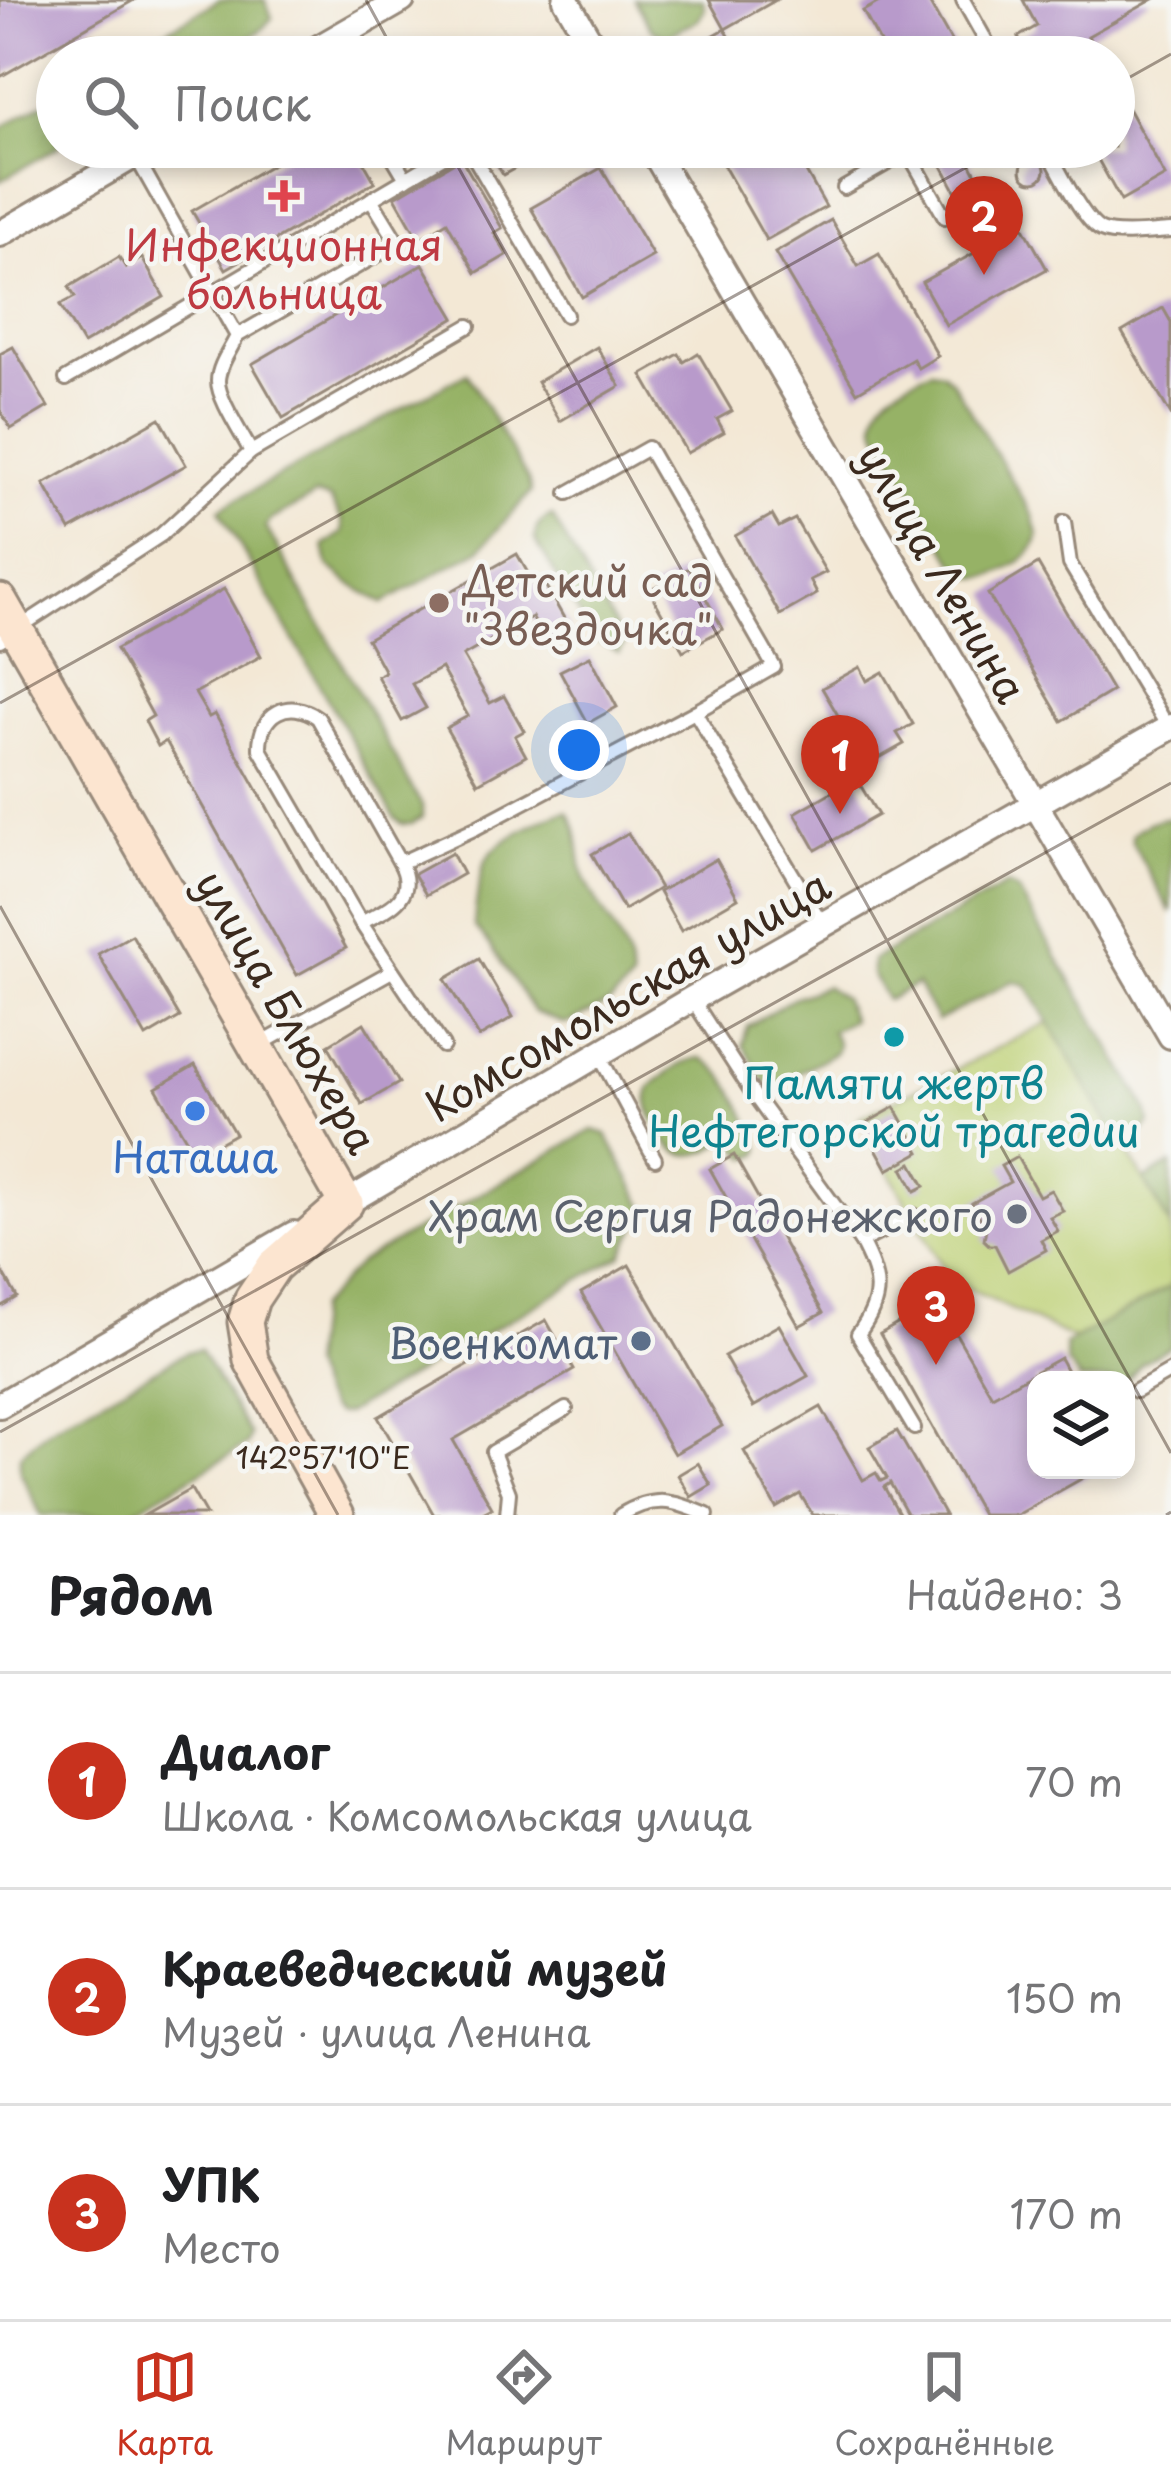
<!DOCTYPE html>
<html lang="ru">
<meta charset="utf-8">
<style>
body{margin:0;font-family:"Playpen Sans",sans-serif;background:#f2f2f2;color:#202124}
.controls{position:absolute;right:36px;bottom:36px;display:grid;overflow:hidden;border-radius:24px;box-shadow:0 6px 18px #0003}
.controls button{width:108px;height:108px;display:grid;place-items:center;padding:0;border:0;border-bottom:3px solid #e0e0e0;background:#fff;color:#202124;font:60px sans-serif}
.you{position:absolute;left:579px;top:750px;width:42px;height:42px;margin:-30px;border:9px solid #fff;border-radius:50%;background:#1a73e8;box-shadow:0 0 0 18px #1a73e833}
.badge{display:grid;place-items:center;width:78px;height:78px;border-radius:50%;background:#c8321e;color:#fff;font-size:39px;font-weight:700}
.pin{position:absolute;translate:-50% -99px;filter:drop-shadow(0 3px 6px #0008)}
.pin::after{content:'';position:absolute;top:63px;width:42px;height:36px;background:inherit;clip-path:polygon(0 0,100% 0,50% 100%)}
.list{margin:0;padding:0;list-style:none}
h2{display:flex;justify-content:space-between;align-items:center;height:156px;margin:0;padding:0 48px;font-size:51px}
h2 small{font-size:39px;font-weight:400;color:#757577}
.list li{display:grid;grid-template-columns:78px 1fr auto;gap:36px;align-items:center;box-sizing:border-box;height:216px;padding:0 48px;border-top:3px solid #e0e0e0}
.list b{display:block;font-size:45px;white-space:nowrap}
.list p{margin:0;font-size:39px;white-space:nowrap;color:#757577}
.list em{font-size:39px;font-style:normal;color:#757577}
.icon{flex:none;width:66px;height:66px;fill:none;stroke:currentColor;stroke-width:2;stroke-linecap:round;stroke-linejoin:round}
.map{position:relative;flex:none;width:1171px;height:1515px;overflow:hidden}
.search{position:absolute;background:#fff;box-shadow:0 6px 18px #0003;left:36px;right:36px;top:36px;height:132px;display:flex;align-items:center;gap:30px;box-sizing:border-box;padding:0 42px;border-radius:66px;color:#757577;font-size:45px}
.sheet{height:804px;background:#fff}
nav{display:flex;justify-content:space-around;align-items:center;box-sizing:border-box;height:168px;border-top:3px solid #e0e0e0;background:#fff;font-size:33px;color:#757577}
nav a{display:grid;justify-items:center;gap:6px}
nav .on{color:#c8321e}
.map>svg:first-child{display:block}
.green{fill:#bdd074;stroke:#7c7d49;stroke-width:3}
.forest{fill:#96b266;stroke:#686e42;stroke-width:3}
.building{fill:#b89acb}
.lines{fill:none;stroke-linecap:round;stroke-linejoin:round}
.lane-casing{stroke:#97897a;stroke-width:18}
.street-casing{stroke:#97897a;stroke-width:30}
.secondary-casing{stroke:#97897a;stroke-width:39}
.lane{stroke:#fff;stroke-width:12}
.street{stroke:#fff;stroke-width:24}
.secondary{stroke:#fce5d0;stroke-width:33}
.ticks{fill:none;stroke:#3b2a1e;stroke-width:3;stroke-opacity:0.45}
.health-dot{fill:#e0444e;stroke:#f6f6f2;stroke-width:4.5}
.education-dot{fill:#8d6e63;stroke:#f6f6f2;stroke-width:4.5}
.culture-dot{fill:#0f9aa8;stroke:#f6f6f2;stroke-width:4.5}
.shop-dot{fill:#3f7fe0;stroke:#f6f6f2;stroke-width:4.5}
.worship-dot{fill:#6b7280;stroke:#f6f6f2;stroke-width:4.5}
.service-dot{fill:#5c6f8a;stroke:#f6f6f2;stroke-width:4.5}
.labels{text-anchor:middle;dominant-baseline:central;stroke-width:9;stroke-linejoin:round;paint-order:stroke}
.health-label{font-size:42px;fill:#be3a42;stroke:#f6f6f2}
.street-label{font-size:42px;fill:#3b2a1e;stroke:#f6f6f2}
.education-label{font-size:42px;fill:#785e54;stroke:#f6f6f2;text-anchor:start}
.culture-label{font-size:42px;fill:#0d838f;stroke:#f6f6f2}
.shop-label{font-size:42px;fill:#366cbe;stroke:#f6f6f2}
.worship-label{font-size:42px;fill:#5b616d;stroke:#f6f6f2;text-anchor:end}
.service-label{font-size:42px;fill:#4e5e75;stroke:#f6f6f2;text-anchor:end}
.ticks-label{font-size:30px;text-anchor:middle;fill:#3b2a1e;stroke:#f6f6f2;stroke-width:9;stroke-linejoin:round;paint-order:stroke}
</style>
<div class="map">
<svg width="1171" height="1515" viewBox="0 0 1171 1515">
<rect width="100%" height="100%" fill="#f6f6f2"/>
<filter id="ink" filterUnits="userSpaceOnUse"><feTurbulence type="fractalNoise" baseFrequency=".00833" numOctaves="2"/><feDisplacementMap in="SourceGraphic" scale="24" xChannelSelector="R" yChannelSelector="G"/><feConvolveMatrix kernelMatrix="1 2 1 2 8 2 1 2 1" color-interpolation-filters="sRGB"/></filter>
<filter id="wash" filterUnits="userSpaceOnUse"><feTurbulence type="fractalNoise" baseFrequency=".004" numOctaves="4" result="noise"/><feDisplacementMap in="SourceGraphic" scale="48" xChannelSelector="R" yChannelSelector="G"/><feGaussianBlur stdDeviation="2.7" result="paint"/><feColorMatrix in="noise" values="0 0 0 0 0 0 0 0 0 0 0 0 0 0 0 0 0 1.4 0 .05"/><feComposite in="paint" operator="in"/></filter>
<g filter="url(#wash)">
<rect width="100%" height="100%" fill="#f3e8d5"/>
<!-- green -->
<polygon class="green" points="1053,1020 1171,1227 1171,1308 1096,1350 950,1280 859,1118"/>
<!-- forest -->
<g class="forest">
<polygon points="219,0 265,0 272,18 261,30 214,57 121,57"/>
<polygon points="634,0 703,0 705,9 698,20 666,36 652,30"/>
<polygon points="57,95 58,147 0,181 0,128"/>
<path d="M931,370L942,372L953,382L1033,516C1034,521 1038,532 1038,536C1036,558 994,581 975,577C964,575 959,567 952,558L877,430C869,395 905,382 931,370Z"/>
<polygon points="467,373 528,480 531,492 479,550 383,603 349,583 328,566 324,546 343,532 342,520 330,499 316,495 271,520 266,527 422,806 422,817 412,824 402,824 395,818 219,509"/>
<path d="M552,516L619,633L624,645L619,652L594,639L535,540C535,526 540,522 552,516Z"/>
<path d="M567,811C582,829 576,855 584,876C599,914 629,939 632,981L611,1002L566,1024L534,1012L488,942L474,926C475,910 479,874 486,860C496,841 546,816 567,811Z"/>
<path d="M1171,818V913L1132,842V834C1143,825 1157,818 1171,818Z"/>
<path d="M1007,885L1018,891L1147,1109L1150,1123C1144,1135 1129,1140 1116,1137L1027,985L1013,981L937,1021L917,984L887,1000L872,974V961L879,956Z"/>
<polygon points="825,986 843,998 852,1020 831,1031 838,1044 836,1052 781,1082 766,1083 743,1045 747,1027 793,998"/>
<path d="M702,1058C733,1074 747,1120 761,1149L759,1155L748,1158C741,1152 735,1141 726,1141C720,1142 715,1147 710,1150C676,1166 661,1139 650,1111C645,1097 648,1087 660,1079C673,1070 685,1059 702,1058Z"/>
<polygon points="593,1130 606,1134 646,1209 622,1255 347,1413 338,1414 330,1409 320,1393 310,1367 317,1309 360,1262"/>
<polygon points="1171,1164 1171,1228 1144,1180"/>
<polygon points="1171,1286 1171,1346 1142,1363 1126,1381 1080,1380 1067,1363 1065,1345"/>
<polygon points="200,1350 250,1435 247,1445 126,1515 41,1515 20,1471 20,1455 49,1429 187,1352"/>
</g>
<g id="blocks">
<!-- building -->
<g class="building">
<polygon points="0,0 134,0 0,77"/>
<polygon points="709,0 776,0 725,29"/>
<polygon points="883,0 928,0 960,57 876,57 885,52 863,11"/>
<polygon points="1023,0 1152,0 1088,36 1099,57 1029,57 1018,37 1037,26"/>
<polygon points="725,29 741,57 675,57"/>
<polygon points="1114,83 1165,176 1121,201 1091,147 1114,147"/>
<polygon points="302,147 355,147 375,182 226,269 192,211"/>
<polygon points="487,147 546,147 548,150 503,175"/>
<polygon points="713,147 792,147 826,207 766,240"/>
<polygon points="855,147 904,147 866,168"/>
<polygon points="962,147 986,193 963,205 939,160"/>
<circle cx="1033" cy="170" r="12"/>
<polygon points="461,158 502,228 494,233 507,255 476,273 447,222 419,239 395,197"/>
<polygon points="601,168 653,256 582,297 531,208"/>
<polygon points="831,220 858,266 879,254 938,356 918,368 913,359 857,392 775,253"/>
<polygon points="1023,226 1047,269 946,325 922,282"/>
<polygon points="119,257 126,268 142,258 164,297 83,344 60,305 75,297 69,287"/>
<polygon points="423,264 455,318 283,418 252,364"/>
<polygon points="1163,308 1171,322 1171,415 1122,332"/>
<polygon points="13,347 48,407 11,429 0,410 0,354"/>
<polygon points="597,347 620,386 560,421 537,382"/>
<polygon points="698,353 732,411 717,419 724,432 687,453 642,375 679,354 684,362"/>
<polygon points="160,418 186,465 70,530 44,484"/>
<polygon points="772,515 779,527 795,519 826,572 810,580 817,594 780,615 735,536"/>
<polygon points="517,554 536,587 544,583 569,627 545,641 532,617 463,656 490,703 504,696 524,731 515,736 526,756 478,783 446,728 468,716 441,668 412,684 426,708 402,721 377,676 385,672 367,639"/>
<polygon points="1038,564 1112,691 1062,721 988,594"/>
<polygon points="689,568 723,629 683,651 649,590"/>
<polygon points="224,589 261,656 195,693 209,717 215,714 346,948 297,975 166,741 158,746 145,721 153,716 116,649"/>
<polygon points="590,656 617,707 588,723 560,671"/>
<polygon points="860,667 867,681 883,672 913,724 897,733 904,744 867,765 822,688"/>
<polygon points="856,778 878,815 816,850 795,813"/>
<polygon points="628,833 660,888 624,910 592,854"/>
<polygon points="452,853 463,874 426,895 414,874"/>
<polygon points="716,859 738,898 681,931 659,892"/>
<polygon points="132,935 180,1017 146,1037 98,954"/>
<polygon points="479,959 513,1017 479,1037 445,979"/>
<polygon points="364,1023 399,1083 362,1104 328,1045"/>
<polygon points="195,1065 235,1134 196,1156 156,1088"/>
<polygon points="895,1107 920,1152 888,1170 863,1125"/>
<polygon points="734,1155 823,1313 799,1326 710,1169"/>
<polygon points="1017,1157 1039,1196 1051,1190 1063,1211 1050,1217 1058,1231 1041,1240 1046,1250 1008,1271 995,1245 989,1245 984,1240 986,1228 972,1203 1010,1182 1001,1166"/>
<polygon points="912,1163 925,1186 915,1191 903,1168"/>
<polygon points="629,1265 722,1426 674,1454 581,1293"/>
<polygon points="0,1267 17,1297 0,1307"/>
<polygon points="937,1301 992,1396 1060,1358 1072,1380 1036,1380 1036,1470 1097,1470 1017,1515 982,1515 880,1334"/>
<polygon points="546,1320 574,1370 453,1440 492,1508 479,1515 434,1515 378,1417"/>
<polygon points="779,1325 808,1376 753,1407 724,1356"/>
<polygon points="821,1407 863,1480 876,1473 881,1481 887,1478 869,1447 897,1431 945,1515 908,1515 890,1483 884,1487 900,1515 813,1515 800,1494 776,1508 744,1451"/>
<polygon points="698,1463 711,1485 691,1497 678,1475"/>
<polygon points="191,1489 206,1515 145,1515"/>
</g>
</g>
</g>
<g filter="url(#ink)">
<use href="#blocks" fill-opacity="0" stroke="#97897a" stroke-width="3"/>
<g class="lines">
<!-- lane casing -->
<g class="lane-casing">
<g id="lane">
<polyline points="963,0 995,57"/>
<polyline points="387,147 406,179"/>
<polyline points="468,147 566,315"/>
<path d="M1046,147C1058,167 1082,220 1101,230C1116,237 1154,232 1171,231"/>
<polyline points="908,152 945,217"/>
<path d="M135,155L237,336C231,349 218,366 218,381C218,399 242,434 251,452L469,326"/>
<polyline points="844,188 916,147"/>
<polyline points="237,336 398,243 371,199"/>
<polyline points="66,379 460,147"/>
<polyline points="568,493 648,448 774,667 695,712 823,925"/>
<polyline points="1064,522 1070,564 1171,732"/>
<polyline points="0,640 161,535 251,452"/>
<path d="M361,923C387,909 419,898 400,863"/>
<path d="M692,999L754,1095L861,1242C881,1279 884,1299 858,1334L914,1428"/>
<polyline points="259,1045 392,971"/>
<path d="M443,1046L361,923L260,749C259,713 289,697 318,718L400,863L476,828L695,712"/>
<polyline points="599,1055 655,1159"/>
<polyline points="861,1242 914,1215"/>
<polyline points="1136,1391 1171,1371"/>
<polyline points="507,1515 509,1493 493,1452 566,1409"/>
<path d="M621,1515C654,1495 673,1500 707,1515"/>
</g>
</g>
<!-- street casing -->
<g class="street-casing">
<g id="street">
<polyline points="566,0 599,57"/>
<polyline points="303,57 402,0"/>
<polyline points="651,147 1171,1036"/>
<polyline points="0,234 149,147"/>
<polyline points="334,1210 692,999 1171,727"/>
<polyline points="0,1405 294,1234"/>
</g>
</g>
<!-- secondary casing -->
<g class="secondary-casing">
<polyline id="secondary" points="0,601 346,1203 274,1266 252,1299 245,1322 251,1360 337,1515"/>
</g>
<!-- lane -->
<use href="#lane" class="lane"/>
<!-- street -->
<use href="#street" class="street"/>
<!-- secondary -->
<use href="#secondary" class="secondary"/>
</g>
</g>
<!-- ticks -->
<path class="ticks" d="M366,0L397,57M1114,86L1171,54M447,147L1171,1453M0,703L1003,147M0,906L338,1515M0,1432L1171,783M1166,1515L1171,1512"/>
<!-- markers -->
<path class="health-dot" d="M278 178h12v12h12v12h-12v12h-12v-12h-12v-12h12z"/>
<circle class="education-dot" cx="439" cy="603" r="12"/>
<circle class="culture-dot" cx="894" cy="1037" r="12"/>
<circle class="shop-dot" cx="195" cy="1111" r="12"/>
<circle class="worship-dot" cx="1017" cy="1214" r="12"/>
<circle class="service-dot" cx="641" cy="1341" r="12"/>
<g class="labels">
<!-- health labels -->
<g class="health-label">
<text x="284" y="243">Инфекционная<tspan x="284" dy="48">больница</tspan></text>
</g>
<!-- street labels -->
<g class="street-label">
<text transform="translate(944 572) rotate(60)">улица Ленина</text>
<text transform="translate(627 994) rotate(-30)">Комсомольская улица</text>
<text transform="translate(288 1011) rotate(60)">улица Блюхера</text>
</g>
<!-- education labels -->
<g class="education-label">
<text x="463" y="579">Детский сад<tspan x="463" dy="48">"Звездочка"</tspan></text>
</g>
<!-- culture labels -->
<g class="culture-label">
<text x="894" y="1081">Памяти жертв<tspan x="894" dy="48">Нефтегорской трагедии</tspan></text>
</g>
<!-- shop labels -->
<g class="shop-label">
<text x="195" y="1155">Наташа</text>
</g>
<!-- worship labels -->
<g class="worship-label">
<text x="993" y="1214">Храм Сергия Радонежского</text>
</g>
<!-- service labels -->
<g class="service-label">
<text x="617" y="1341">Военкомат</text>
</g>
</g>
<g class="ticks-label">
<text x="323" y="1469">142°57'10"E</text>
</g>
</svg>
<div class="controls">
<button><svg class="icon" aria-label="layers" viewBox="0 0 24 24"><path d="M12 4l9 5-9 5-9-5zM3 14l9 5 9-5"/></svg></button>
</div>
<div class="you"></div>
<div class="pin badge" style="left:840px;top:814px">1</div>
<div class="pin badge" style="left:984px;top:275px">2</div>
<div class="pin badge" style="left:936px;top:1365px">3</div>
<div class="search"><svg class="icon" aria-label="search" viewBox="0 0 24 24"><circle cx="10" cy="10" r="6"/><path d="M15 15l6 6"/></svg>Поиск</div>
</div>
<section class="sheet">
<h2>Рядом<small>Найдено: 3</small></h2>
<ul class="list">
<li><span class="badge">1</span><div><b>Диалог</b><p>Школа · Комсомольская улица</p></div><em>70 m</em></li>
<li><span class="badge">2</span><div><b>Краеведческий музей</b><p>Музей · улица Ленина</p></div><em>150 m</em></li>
<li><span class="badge">3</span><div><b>УПК</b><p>Место</p></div><em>170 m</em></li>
</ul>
</section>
<nav>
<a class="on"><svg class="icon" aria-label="map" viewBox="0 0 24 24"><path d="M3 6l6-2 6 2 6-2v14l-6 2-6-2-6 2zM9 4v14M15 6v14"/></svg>Карта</a>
<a><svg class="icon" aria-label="directions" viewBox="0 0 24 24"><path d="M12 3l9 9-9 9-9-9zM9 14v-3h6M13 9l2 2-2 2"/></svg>Маршрут</a>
<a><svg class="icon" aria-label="saved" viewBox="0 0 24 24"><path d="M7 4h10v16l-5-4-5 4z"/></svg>Сохранённые</a>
</nav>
